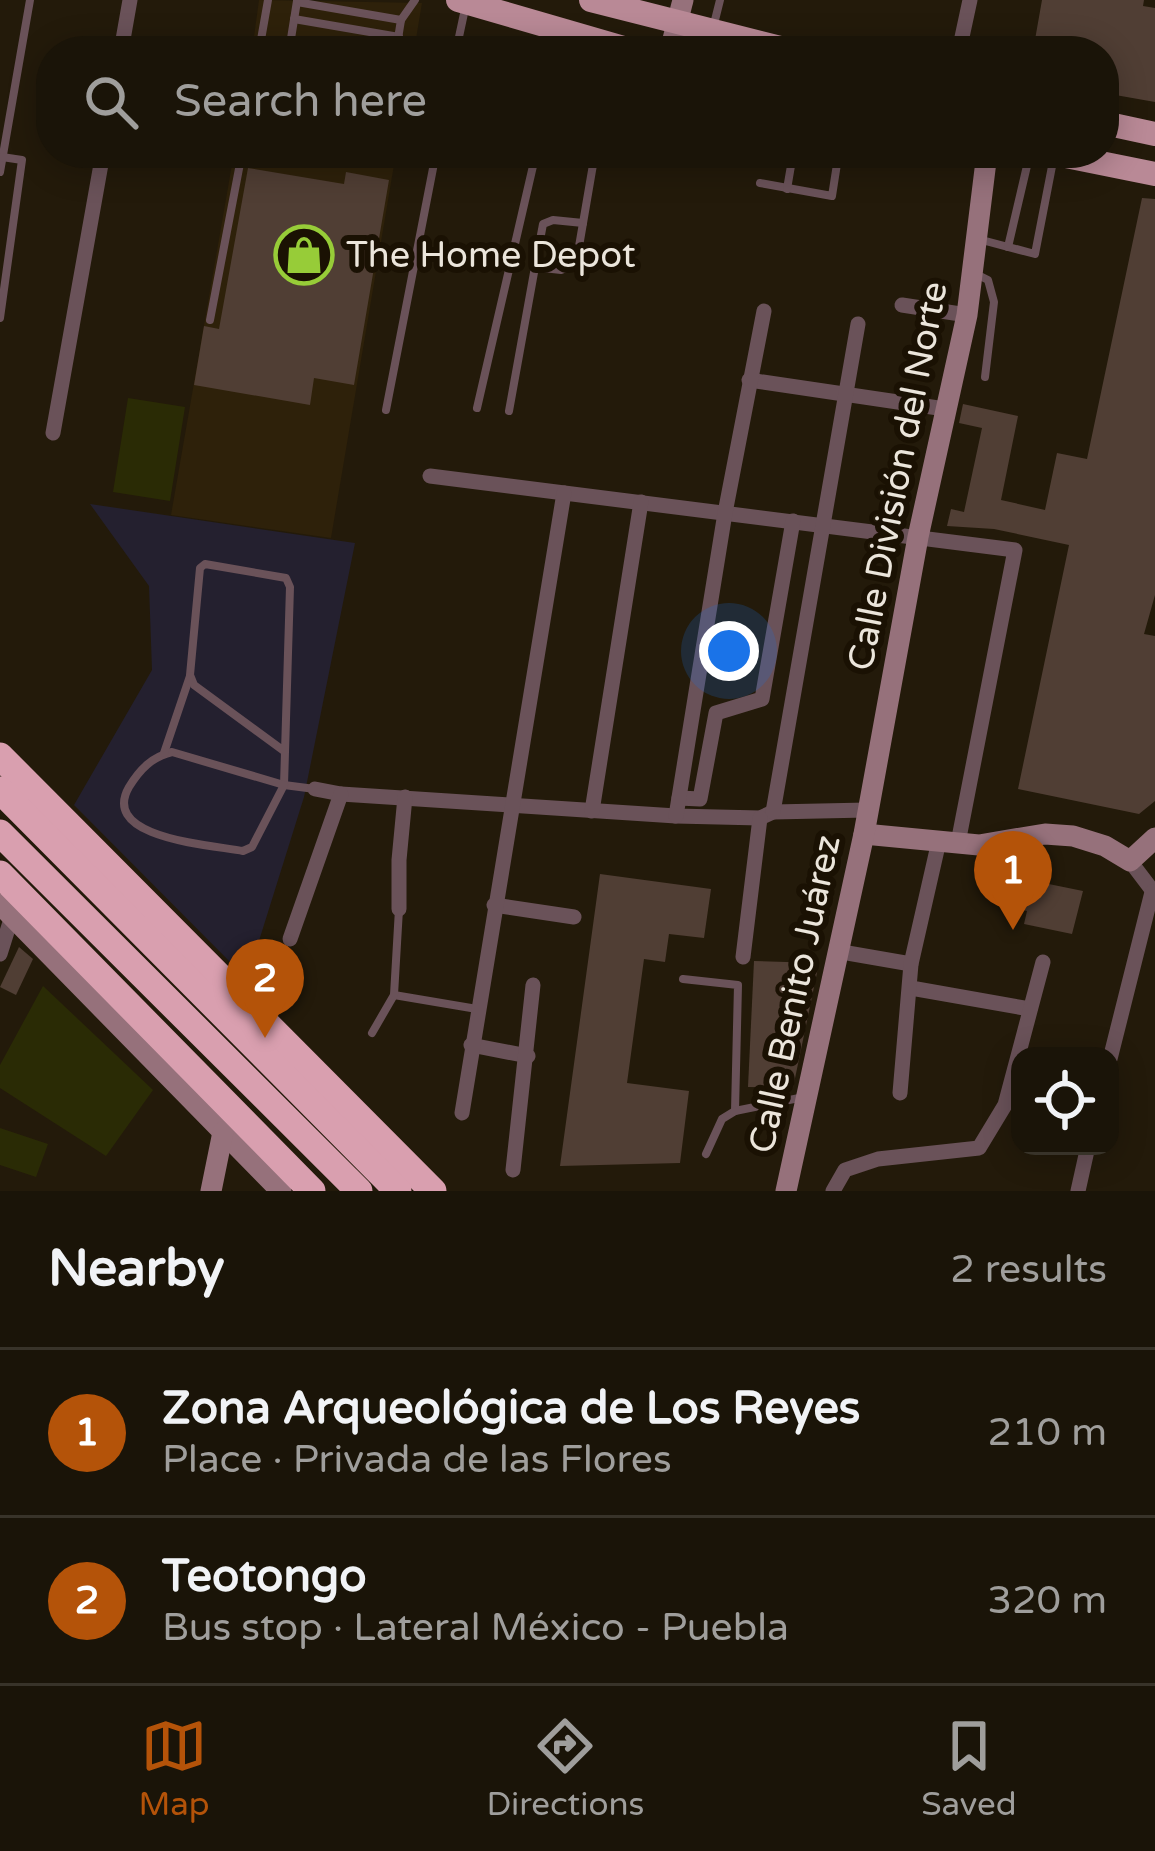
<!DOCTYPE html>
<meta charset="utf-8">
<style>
body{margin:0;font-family:"Varela Round",sans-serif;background:#231d12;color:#f1f3f6}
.controls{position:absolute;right:36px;bottom:36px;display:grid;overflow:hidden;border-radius:24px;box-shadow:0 6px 30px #0003}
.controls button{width:108px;height:108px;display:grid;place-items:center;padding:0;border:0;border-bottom:3px solid #383329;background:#1a1408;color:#f1f3f6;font:60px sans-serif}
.you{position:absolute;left:729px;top:651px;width:42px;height:42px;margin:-30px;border:9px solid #fff;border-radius:50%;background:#1a73e8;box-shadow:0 0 0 18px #1a73e833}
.badge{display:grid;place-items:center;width:78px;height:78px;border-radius:50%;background:#b45309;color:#fff;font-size:39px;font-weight:700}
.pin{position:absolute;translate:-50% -99px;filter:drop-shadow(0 3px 6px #0008)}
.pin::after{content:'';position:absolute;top:63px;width:42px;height:36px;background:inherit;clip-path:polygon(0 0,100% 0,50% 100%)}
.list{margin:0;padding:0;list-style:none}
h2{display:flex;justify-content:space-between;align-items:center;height:156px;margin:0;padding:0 48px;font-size:51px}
h2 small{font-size:39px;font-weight:400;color:#9f9e9c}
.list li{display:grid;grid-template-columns:78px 1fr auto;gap:36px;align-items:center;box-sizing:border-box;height:168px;padding:0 48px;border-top:3px solid #383329}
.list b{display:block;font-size:45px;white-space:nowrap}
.list p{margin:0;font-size:39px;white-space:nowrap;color:#9f9e9c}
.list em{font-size:39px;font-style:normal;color:#9f9e9c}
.icon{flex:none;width:66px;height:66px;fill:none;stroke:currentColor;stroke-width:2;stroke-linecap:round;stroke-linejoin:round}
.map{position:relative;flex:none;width:1155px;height:1191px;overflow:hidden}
.search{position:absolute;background:#1a1408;box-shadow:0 6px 30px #0003;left:36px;right:36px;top:36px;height:132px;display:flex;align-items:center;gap:30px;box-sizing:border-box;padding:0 42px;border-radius:48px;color:#9f9e9c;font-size:45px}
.sheet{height:492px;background:#1a1408}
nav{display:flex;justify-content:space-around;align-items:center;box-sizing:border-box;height:168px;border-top:3px solid #383329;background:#1a1408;font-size:33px;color:#9f9e9c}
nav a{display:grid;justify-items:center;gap:6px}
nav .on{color:#b45309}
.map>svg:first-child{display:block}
.built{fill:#2e210a}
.industrial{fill:#24202f}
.green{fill:#2a2b05}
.building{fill:#503e34}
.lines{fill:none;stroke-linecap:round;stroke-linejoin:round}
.lane{stroke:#6a5259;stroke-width:8}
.street{stroke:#6a5259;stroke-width:15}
.secondary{stroke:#96717b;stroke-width:21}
.primary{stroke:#b98996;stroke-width:24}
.highway{stroke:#d99faf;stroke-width:27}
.labels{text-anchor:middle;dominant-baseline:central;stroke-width:12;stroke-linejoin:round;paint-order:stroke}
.poi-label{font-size:36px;fill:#ebe5db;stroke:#1a1103;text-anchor:start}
.street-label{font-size:36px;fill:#ebe5db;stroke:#1a1103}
</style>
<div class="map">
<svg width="1155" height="1191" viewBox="0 0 1155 1191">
<rect width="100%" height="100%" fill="#231a0a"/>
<!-- built -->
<g class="built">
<polygon points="259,0 422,3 414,51 252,51"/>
<polygon points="234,153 396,153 331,538 171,515"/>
</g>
<!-- industrial -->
<polygon class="industrial" points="90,504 355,543 304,797 247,979 74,805 152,670 149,586"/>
<!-- green -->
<g class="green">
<polygon points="128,398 185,407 170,501 113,492"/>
<polygon points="43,986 153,1090 106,1156 0,1088 0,1065"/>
<polygon points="0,1128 48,1144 36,1177 0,1165"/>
</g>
<!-- building -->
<g class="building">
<polygon points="1042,0 1144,0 1143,6 1155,8 1155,102 1104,93 1104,51 1033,51"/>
<polygon points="248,168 344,184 346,172 389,180 354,385 314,378 310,405 194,385 204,326 219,329"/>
<polygon points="1142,198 1155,199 1155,595 1144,634 1155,636 1155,801 1139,814 1018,789 1069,545 994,529 947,526 951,509 964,512 982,428 959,423 963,404 1018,416 1001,500 1045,510 1057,453 1087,459"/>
<polygon points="600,874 711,889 704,938 669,934 665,962 644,959 627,1083 689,1091 680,1163 560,1166"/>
<polygon points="1034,881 1083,891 1072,934 1024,924 1027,911 1023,910"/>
<polygon points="19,947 33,959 16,995 0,987"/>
<polygon points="754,961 819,963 793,1088 748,1087"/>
</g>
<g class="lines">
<!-- lane -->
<g class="lane">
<polyline points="297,2 401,20"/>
<polyline points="294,19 399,37"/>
<polyline points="714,24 720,0"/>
<polyline points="259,51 268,0"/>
<polyline points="289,51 297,1"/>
<polyline points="396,51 401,20 415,0"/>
<polyline points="456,51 466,4"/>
<polyline points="559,51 563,32"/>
<polyline points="340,153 380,160 381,153"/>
<polyline points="0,172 30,0"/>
<polyline points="760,183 832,196 837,164 793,155"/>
<polyline points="787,189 793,154"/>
<polyline points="978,239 1035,254 1054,156"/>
<polyline points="1008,247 1030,153"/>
<polyline points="535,267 543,224 553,220 583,223"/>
<polyline points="974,273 988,280 994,302 985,377"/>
<polyline points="0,318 22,160 2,157"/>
<polyline points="210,320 242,153"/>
<polyline points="477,408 536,153"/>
<polyline points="386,410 436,153"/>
<polyline points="509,411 535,267 561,270 576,264 595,153"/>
<polyline points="284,751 194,685 190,675 200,568 205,564 286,578 290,587 284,785 315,789"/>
<path d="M172,752L284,785L252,847L243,851C213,845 99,839 129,787C140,769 152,757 172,752Z"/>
<polyline points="164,753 190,676"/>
<polyline points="683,979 738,985 735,1111"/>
<polyline points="394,995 477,1009"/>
<polyline points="372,1033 394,995 399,909"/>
<polyline points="706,1154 722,1119 735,1111 804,1097"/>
</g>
<!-- street -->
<g class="street">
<polyline points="121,51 130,0"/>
<polyline points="959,51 970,0"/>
<polyline points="902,305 967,315"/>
<polyline points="749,380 945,409"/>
<polyline points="53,433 103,153"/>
<polyline points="430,476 1015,550 958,843"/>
<polyline points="315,789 341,794 676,816 760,818 773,812 867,810"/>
<polyline points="679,798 700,799 716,713 762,699 793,521"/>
<polyline points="592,811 641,502"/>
<polyline points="773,812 858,324"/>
<polyline points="676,816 725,513 764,311"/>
<polyline points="1130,861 1155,894"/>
<polyline points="494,905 574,917"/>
<polyline points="399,909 399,860 405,797"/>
<polyline points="290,939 341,794"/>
<polyline points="836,951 911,964"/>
<polyline points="0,954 12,916"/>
<polyline points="743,957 760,818"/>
<polyline points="911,988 1030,1009"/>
<polyline points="471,1045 528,1056"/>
<polyline points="1110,1059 1152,892"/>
<polyline points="900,1093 911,964 939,841"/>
<polyline points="462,1113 564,493"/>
<polyline points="513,1170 533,985"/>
<polyline points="833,1191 845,1170 878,1159 979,1148 1005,1105 1043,962"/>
<polyline points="1078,1191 1088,1146"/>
</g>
<!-- secondary -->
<g class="secondary">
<polyline points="670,51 683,0"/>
<polyline points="864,834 979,845 1045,834 1073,836 1105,846 1130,861 1155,838"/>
<polyline points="0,904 281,1191"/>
<polyline points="211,1191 223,1132"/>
<polyline points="786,1191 864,834 918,537 967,315 987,153"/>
</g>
<!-- primary -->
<g class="primary">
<polyline points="458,0 634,51"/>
<polyline points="591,0 792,51"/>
<polyline points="1104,123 1155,134"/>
<polyline points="1051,153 1155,174"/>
</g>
<!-- highway -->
<g class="highway">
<polyline points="0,756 433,1191"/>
<polyline points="0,790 398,1191"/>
<polyline points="0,833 359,1191"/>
<polyline points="0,874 312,1191"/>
</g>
</g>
<!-- icons -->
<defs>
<g id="shop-ring" transform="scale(3)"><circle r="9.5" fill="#1a1103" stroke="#97cc38" stroke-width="1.5"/><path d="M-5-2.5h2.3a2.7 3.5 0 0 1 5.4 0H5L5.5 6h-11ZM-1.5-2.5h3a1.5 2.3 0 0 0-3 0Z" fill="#97cc38"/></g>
</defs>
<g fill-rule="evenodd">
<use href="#shop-ring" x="304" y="255"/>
</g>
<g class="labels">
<!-- poi labels -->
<g class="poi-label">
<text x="346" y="255">The Home Depot</text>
</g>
<!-- street labels -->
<g class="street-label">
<text transform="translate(898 476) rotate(-79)">Calle División del Norte</text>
<text transform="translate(795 994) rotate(-78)">Calle Benito Juárez</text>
</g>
</g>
</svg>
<div class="controls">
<button><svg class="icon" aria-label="locate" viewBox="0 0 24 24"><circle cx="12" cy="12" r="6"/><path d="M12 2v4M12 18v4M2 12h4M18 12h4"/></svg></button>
</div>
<div class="you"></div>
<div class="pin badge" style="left:1013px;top:930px">1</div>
<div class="pin badge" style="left:265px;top:1038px">2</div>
<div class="search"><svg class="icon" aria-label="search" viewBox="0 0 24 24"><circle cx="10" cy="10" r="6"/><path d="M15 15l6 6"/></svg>Search here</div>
</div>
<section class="sheet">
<h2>Nearby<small>2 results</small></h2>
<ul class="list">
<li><span class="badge">1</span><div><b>Zona Arqueológica de Los Reyes</b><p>Place · Privada de las Flores</p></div><em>210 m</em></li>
<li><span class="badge">2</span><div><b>Teotongo</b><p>Bus stop · Lateral México - Puebla</p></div><em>320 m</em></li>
</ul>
</section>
<nav>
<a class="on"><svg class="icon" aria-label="map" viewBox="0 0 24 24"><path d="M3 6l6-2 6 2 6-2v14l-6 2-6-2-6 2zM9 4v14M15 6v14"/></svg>Map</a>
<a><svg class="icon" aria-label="directions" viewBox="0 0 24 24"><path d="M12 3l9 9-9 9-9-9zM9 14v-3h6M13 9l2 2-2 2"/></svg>Directions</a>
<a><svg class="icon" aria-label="saved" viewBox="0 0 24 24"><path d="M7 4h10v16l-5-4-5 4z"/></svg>Saved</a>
</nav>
